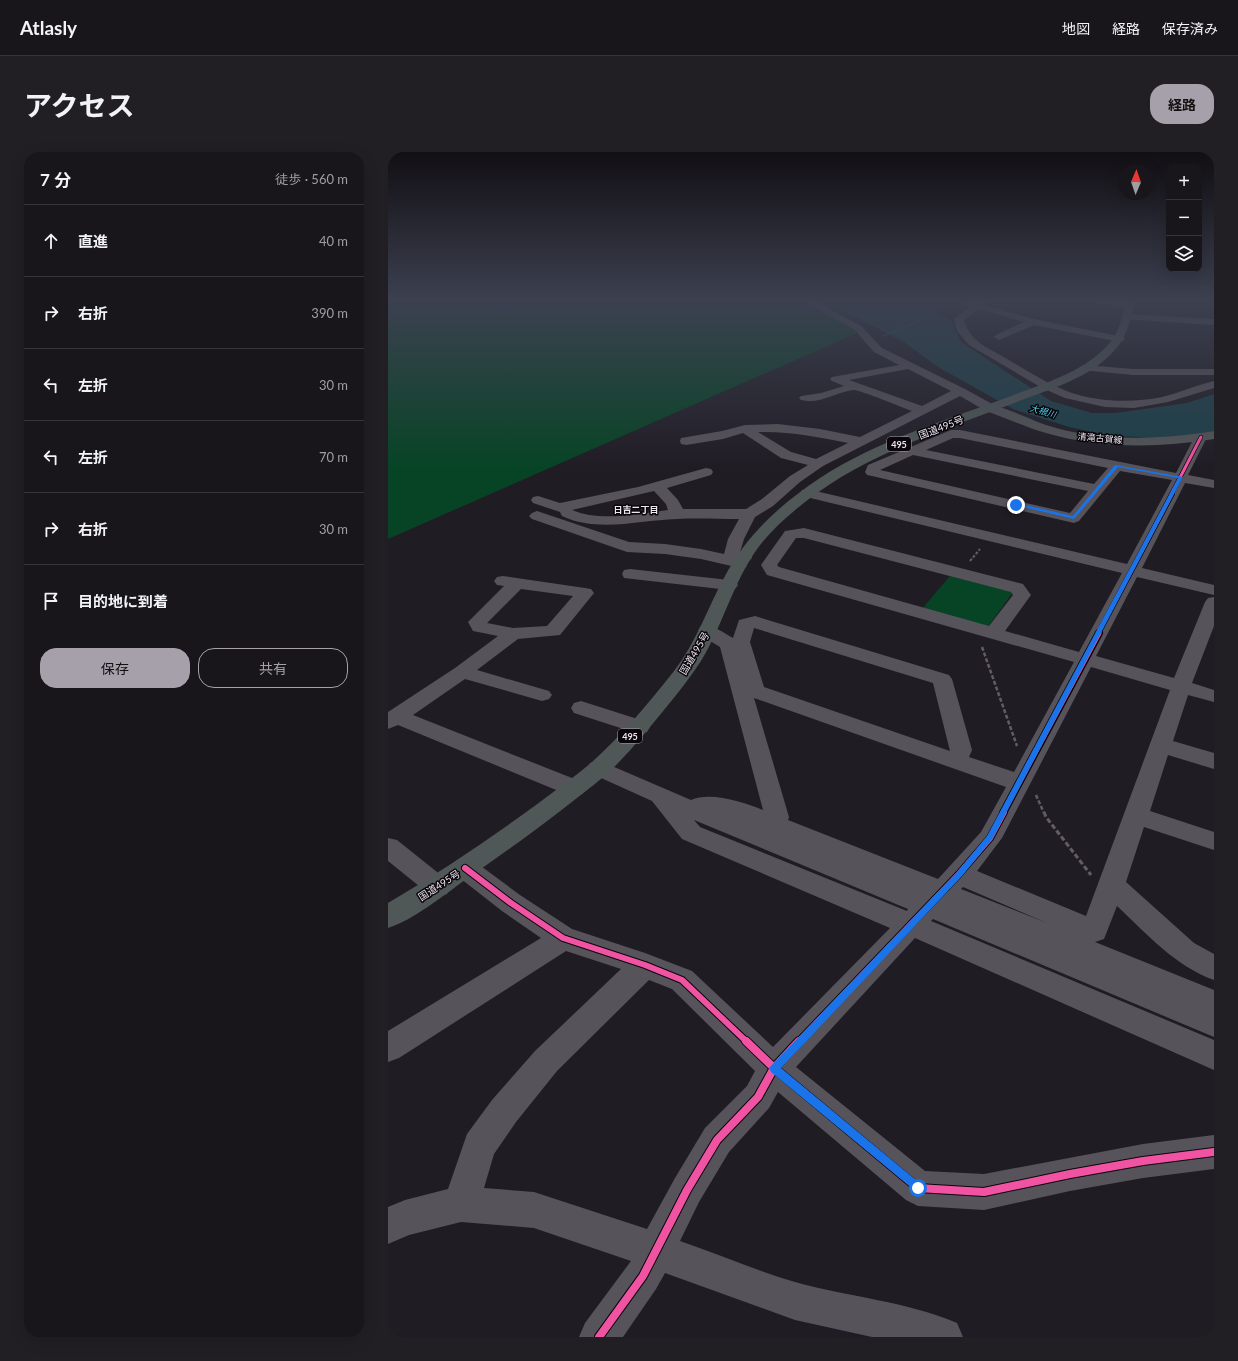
<!DOCTYPE html>
<html lang="ja">
<meta charset="utf-8">
<style>
body{margin:0;font-family:Lato,"Noto Sans JP",sans-serif;background:#211e24;color:#f1f3f6}
.controls{position:absolute;right:12px;top:12px;display:grid;overflow:hidden;border-radius:8px;box-shadow:0 4px 16px #0002}
.controls button{width:36px;height:36px;display:grid;place-items:center;padding:0;border:0;border-bottom:1px solid #36343a;background:#18151b;color:#f1f3f6;font:20px sans-serif}
.compass{position:absolute;left:730px;top:12px;width:36px;height:36px;border-radius:50%;background:#18151b;box-shadow:0 4px 16px #0002;rotate:2deg}
.stop{position:absolute;width:12px;height:12px;margin:-9px;border:3px solid #1a73e8;border-radius:50%;background:#fff}
.stop.end{background:#1a73e8;border-color:#fff;box-shadow:0 1px 4px #0008}
.list{margin:0;padding:0;list-style:none}
h2{display:flex;justify-content:space-between;align-items:center;height:52px;margin:0;padding:0 16px;font-size:17px}
h2 small{font-size:13px;font-weight:400;color:#9f9fa3}
.list li{display:grid;grid-template-columns:26px 1fr auto;gap:12px;align-items:center;box-sizing:border-box;height:72px;padding:0 16px;border-top:1px solid #36343a}
.list b{display:block;font-size:15px;white-space:nowrap}
.list em{font-size:13px;font-style:normal;color:#9f9fa3}
.actions{display:flex;gap:8px;padding:12px 16px}
.actions a{flex:1;padding:9px 0;border:1px solid #a5a0a9;border-radius:16px;text-align:center;font-size:14px;color:#a5a0a9}
.actions .main{background:#a5a0a9;color:#111}
.icon{flex:none;width:22px;height:22px;fill:none;stroke:currentColor;stroke-width:2;stroke-linecap:round;stroke-linejoin:round}
.map{position:relative;flex:none;width:826px;height:1185px;overflow:hidden;border-radius:16px}
header{display:flex;align-items:center;gap:24px;box-sizing:border-box;height:56px;padding:0 20px;background:#18151b;border-bottom:1px solid #36343a}
header strong{font-size:19px}
nav{display:flex;gap:22px;margin-inline-start:auto;font-size:14px}
.intro{display:flex;align-items:center;justify-content:space-between;box-sizing:border-box;height:96px;padding:0 24px}
h1{margin:0;font-size:28px}
.button{padding:10px 18px;border-radius:16px;background:#a5a0a9;color:#111;font-size:14px;font-weight:700}
main{display:flex;gap:24px;padding:0 24px}
aside{flex:1;background:#18151b;border-radius:16px;box-shadow:0 4px 16px #0002}
.map>svg:first-child{display:block}
.green{fill:#074425}
.water{fill:#1c4049}
.lines{fill:none;stroke-linecap:round;stroke-linejoin:round}
.path-far3{stroke:#615d63;stroke-width:1;stroke-dasharray:2 1;stroke-linecap:butt}
.path-far2{stroke:#615d63;stroke-width:2;stroke-dasharray:3 1.5;stroke-linecap:butt}
.path-far1{stroke:#615d63;stroke-width:2.5;stroke-dasharray:4 2;stroke-linecap:butt}
.path{stroke:#615d63;stroke-width:3;stroke-dasharray:5 2.5;stroke-linecap:butt}
.minor{fill:#57535a;fill-rule:evenodd}
.major{fill:#535557;fill-rule:evenodd}
.highway{fill:#505857;fill-rule:evenodd}
.cycleway-far4-casing{stroke:#09050b;stroke-width:4.5}
.cycleway-far3-casing{stroke:#09050b;stroke-width:5.5}
.cycleway-far2-casing{stroke:#09050b;stroke-width:8}
.cycleway-far1-casing{stroke:#09050b;stroke-width:8}
.cycleway-casing{stroke:#09050b;stroke-width:10}
.cycleway-far4{stroke:#f153a3;stroke-width:3}
.cycleway-far3{stroke:#f153a3;stroke-width:3.5}
.cycleway-far2{stroke:#f153a3;stroke-width:5}
.cycleway-far1{stroke:#f153a3;stroke-width:6}
.cycleway{stroke:#f153a3;stroke-width:8}
.route{fill:#1a73e8}
.labels{text-anchor:middle;dominant-baseline:central;stroke-width:3;stroke-linejoin:round;paint-order:stroke}
.far-water-label{font-size:9px;font-style:italic;fill:#50d2ee;stroke:#09050b}
.far-street-label{font-size:9px;fill:#ede7f1;stroke:#09050b}
.shield{fill:#09050b;stroke:#a9a3ac;stroke-width:1}
.shield-label{font-size:9px;font-weight:bold;fill:#ede7f1}
.far-neighbourhood-label{font-size:9px;font-weight:bold;fill:#ede7f1;stroke:#09050b}
.street-label{font-size:10px;fill:#ede7f1;stroke:#09050b}
</style>
<header>
<strong>Atlasly</strong>
<nav><a>地図</a><a>経路</a><a>保存済み</a></nav>
</header>
<div class="intro"><h1>アクセス</h1><a class="button">経路</a></div>
<main>
<aside>
<h2>7 分<small>徒歩 · 560 m</small></h2>
<ul class="list">
<li><svg class="icon" aria-label="ahead" viewBox="0 0 24 24"><path d="M12 20V5M6 11l6-6 6 6"/></svg><div><b>直進</b></div><em>40 m</em></li>
<li><svg class="icon" aria-label="right" viewBox="0 0 24 24"><path d="M7 20v-9h11M14 6l5 5-5 5"/></svg><div><b>右折</b></div><em>390 m</em></li>
<li><svg class="icon" aria-label="left" viewBox="0 0 24 24"><path d="M17 20v-9H6M10 6l-5 5 5 5"/></svg><div><b>左折</b></div><em>30 m</em></li>
<li><svg class="icon" aria-label="left" viewBox="0 0 24 24"><path d="M17 20v-9H6M10 6l-5 5 5 5"/></svg><div><b>左折</b></div><em>70 m</em></li>
<li><svg class="icon" aria-label="right" viewBox="0 0 24 24"><path d="M7 20v-9h11M14 6l5 5-5 5"/></svg><div><b>右折</b></div><em>30 m</em></li>
<li><svg class="icon" aria-label="arrive" viewBox="0 0 24 24"><path d="M6 21V4h12l-3 4 3 4H6"/></svg><div><b>目的地に到着</b></div></li>
</ul>
<div class="actions"><a class="main">保存</a><a>共有</a></div>
</aside>
<div class="map">
<svg width="826" height="1185" viewBox="0 0 826 1185">
<rect width="100%" height="100%" fill="#201c24"/>
<!-- green -->
<g class="green">
<polygon points="0,150 425,150 478,177 0,387"/>
<polygon points="562,424 625,440 599,476 533,458"/>
</g>
<!-- water -->
<polygon class="water" points="438,150 520,150 562,167 573,190 634,230 663,249 704,261 727,261 799,251 826,242 826,279 779,286 724,284 681,275 625,257 550,215 516,190"/>
<g class="lines">
<!-- path-far3 -->
<polyline class="path-far3" points="495,184 529,170 560,150"/>
<!-- path-far2 -->
<polyline class="path-far2" points="582,409 592,397"/>
<!-- path-far1 -->
<g class="path-far1">
<polyline points="594,495 629,594"/>
<polyline points="648,643 656,661"/>
</g>
<!-- path -->
<polyline class="path" points="656,660 658,665 703,723"/>
<!-- minor -->
<g class="minor">
<path d="M417,150H429L473,174L494,196L577,237L606,253L608,256L606,259H598L572,244L435,314L412,330L385,354L367,365L356,387L352,400L362,403L364,406L360,410L358,415L352,416L313,407L277,402L239,400L144,367L141,364L144,361L149,359L241,390L277,392L313,397L336,402L340,387L351,367C331,367 310,366 289,367C251,368 210,381 174,364L172,360L145,351L143,348L145,345L150,344L172,351L250,335L318,316L323,317L325,320L323,323L279,336L290,348L295,357H358L374,347L402,324L420,313L393,306L355,281L335,287L298,293L293,292L292,289L293,286L334,279L357,273L390,272L432,277L472,285L524,259C515,256 471,237 465,238C448,240 431,253 413,248L411,246L413,244L433,241L456,234L444,229L442,227L444,225L511,213L486,200L467,178ZM520,217L563,239L534,254L461,228ZM370,280C401,279 431,285 460,291L428,307L403,300ZM266,339L278,352L280,358C251,362 211,370 184,358Z"/>
<path d="M575,150H599L596,153L646,167L735,185L737,187L735,189L732,190L646,173L611,188L606,185L608,183L636,170L591,157L576,168C582,190 601,196 619,207C640,219 661,233 684,241C711,250 745,251 774,245C791,241 808,233 826,229V236L780,250L746,256L717,255L677,246L654,236L581,193L569,179L566,167L582,155L576,153Z"/>
<polygon points="707,150 743,150 746,153 742,156 711,153"/>
<polygon points="738,162 826,167 826,173 735,167 733,165"/>
<polygon points="697,213 745,217 826,217 826,223 745,223 693,218 692,216 693,214"/>
<path d="M563,278H572L788,321L808,282H818L819,285L800,323L826,328V336L797,331L754,416L826,433V443L749,425L708,504L786,526L817,450L820,446L826,445V474L804,531L826,538V550L800,543L785,589L826,601V617L780,603L762,659L826,680V698L756,675L738,730L806,791L826,802V828C787,814 759,782 729,754L716,787L707,790L826,838V885L545,767L543,769L826,888V918L527,786L408,915L537,1019L596,1022L755,992L826,983V1017L755,1026L682,1039L596,1058L530,1054L518,1048L390,940L381,956L341,1000L311,1050L292,1089C330,1102 369,1119 407,1130C461,1145 517,1149 569,1171L575,1185H484L407,1168L277,1121L268,1137L235,1185H191L197,1171L243,1109L146,1076L73,1070L21,1083L0,1092V1055L17,1048L60,1037L79,982L104,948L147,899L233,817L178,799L11,906L0,910V879L153,786L114,759L68,723L64,716L68,709L77,706L86,709L132,743L184,777L257,801L304,819L385,895L502,776L294,687L264,649L202,621L199,616L202,611L210,608L303,648C322,639 356,650 375,658L332,495L312,483L310,479L312,475C325,472 334,480 345,486L351,468L367,464L561,523L564,527L584,598L581,605L626,620L686,510L379,423L373,413L397,379L416,376L635,432L643,443L617,479L691,500L734,421L414,344L412,341L414,338L419,337L739,412L784,328L732,319L691,369L686,371L484,324L479,323L477,320L480,313ZM565,286H572L720,316L706,332L538,298ZM525,303L700,339L682,361L492,318ZM408,386H416L623,440L625,443L601,474L391,415L389,413ZM366,476L545,531L562,599L376,535L362,490ZM703,515L782,538L698,764L589,719L614,686ZM366,546L618,635L593,680L550,727L400,668L401,665ZM306,668L520,757L519,759L312,675ZM575,735L659,771L573,737ZM261,828L284,837L367,919L359,934L317,976L287,1026L259,1077L146,1040L96,1036L106,1002L128,970L169,919Z"/>
<polygon points="242,417 341,428 347,429 350,433 347,437 341,438 236,426 234,422 236,418"/>
<path d="M115,424L197,436L203,437L206,441L172,483L130,487L89,518L161,539L164,543L161,547L154,549L77,527L25,563L194,630L198,636L194,642L186,644L178,642L10,573L0,577V560L67,516L110,484L85,479L80,470L116,434L109,433L106,429L109,425ZM133,437L185,444L159,474L125,476L99,471Z"/>
<polygon points="193,549 259,570 262,575 259,580 251,582 186,561 183,556 186,551"/>
<polygon points="0,686 9,688 59,728 63,735 59,742 50,745 41,742 0,709"/>
</g>
<!-- major -->
<path class="major" d="M602,252C625,258 646,270 668,276C720,290 774,287 826,279V287C770,296 713,297 658,281C638,275 618,266 598,259L596,256L598,253Z"/>
<!-- highway -->
<path class="highway" d="M738,150H747C742,169 739,186 725,200C701,226 663,237 631,249C558,277 479,301 417,350C398,365 380,381 367,400C344,434 334,475 313,509C302,526 289,542 276,558C258,580 240,602 219,622C204,635 187,647 171,660C141,683 109,706 77,728C55,744 25,768 0,776V751C51,721 100,688 148,653C166,639 185,626 203,611C233,584 261,551 286,519C308,491 320,455 337,424C359,382 393,352 432,326C490,288 559,268 623,244C654,232 690,222 715,198C730,185 733,169 738,150Z"/>
<!-- cycleway-far4 casing -->
<g class="cycleway-far4-casing">
<polyline id="cycleway-far4" points="783,343 813,285"/>
</g>
<!-- cycleway-far3 casing -->
<g class="cycleway-far3-casing">
<polyline id="cycleway-far3" points="710,482 784,342"/>
</g>
<!-- cycleway-far2 casing -->
<g class="cycleway-far2-casing">
<polyline id="cycleway-far2" points="615,661 711,481"/>
</g>
<!-- cycleway-far1 casing -->
<g class="cycleway-far1-casing">
<g id="cycleway-far1">
<polyline points="77,716 123,751 175,786 257,813 294,828 359,890"/>
<polyline points="410,890 571,722 602,686 616,660"/>
</g>
</g>
<!-- cycleway casing -->
<g class="cycleway-casing">
<g id="cycleway">
<polyline points="358,889 386,916 530,1036 596,1040 682,1022 755,1009 826,1000"/>
<polyline points="211,1185 255,1124 299,1038 329,988 370,945 386,916 411,889"/>
</g>
</g>
<!-- cycleway-far4 -->
<use href="#cycleway-far4" class="cycleway-far4"/>
<!-- cycleway-far3 -->
<use href="#cycleway-far3" class="cycleway-far3"/>
<!-- cycleway-far2 -->
<use href="#cycleway-far2" class="cycleway-far2"/>
<!-- cycleway-far1 -->
<use href="#cycleway-far1" class="cycleway-far1"/>
<!-- cycleway -->
<use href="#cycleway" class="cycleway"/>
</g>
<!-- sky -->
<linearGradient id="sky" x2="0" y2="1"><stop stop-color="#120f14"/><stop offset="0.47" stop-color="#3c4050"/><stop offset="1" stop-color="#3c4050" stop-opacity="0"/></linearGradient>
<rect width="826" height="316" fill="url(#sky)"/>
<!-- route -->
<polygon class="route" points="727,313 795,325 605,686 574,724 393,916 534,1033 535,1036 534,1040 530,1041 383,920 381,916 569,720 599,684 790,326 730,315 686,367 626,353 628,351 685,364"/>
<g class="labels">
<!-- far-water labels -->
<g class="far-water-label">
<text transform="translate(655 259) rotate(16)">大根川</text>
</g>
<!-- far-street labels -->
<g class="far-street-label">
<text transform="translate(712 286) rotate(5)">清滝古賀線</text>
</g>
<!-- shield labels -->
<g class="shield">
<rect x="499" y="285" width="24" height="14" rx="3"/>
<rect x="230" y="577" width="24" height="14" rx="3"/>
</g>
<g class="shield-label">
<text x="511" y="292">495</text>
<text x="242" y="584">495</text>
</g>
<!-- far-neighbourhood labels -->
<g class="far-neighbourhood-label">
<text x="248" y="357">日吉二丁目</text>
</g>
<!-- street labels -->
<g class="street-label">
<text transform="translate(553 275) rotate(-21)">国道495号</text>
<text transform="translate(306 501) rotate(-59)">国道495号</text>
<text transform="translate(51 733) rotate(-33)">国道495号</text>
</g>
</g>
</svg>
<div class="controls">
<button>+</button>
<button>−</button>
<button><svg class="icon" aria-label="layers" viewBox="0 0 24 24"><path d="M12 4l9 5-9 5-9-5zM3 14l9 5 9-5"/></svg></button>
</div>
<svg class="compass" viewBox="-18 -18 36 36"><path d="M0-13l5 13h-10z" fill="#e53935"/><path d="M0 13l5-13h-10z" fill="#9f9fa3"/></svg>
<div class="stop" style="left:530px;top:1036px"></div>
<div class="stop end" style="left:628px;top:353px"></div>
</div>
</main>
